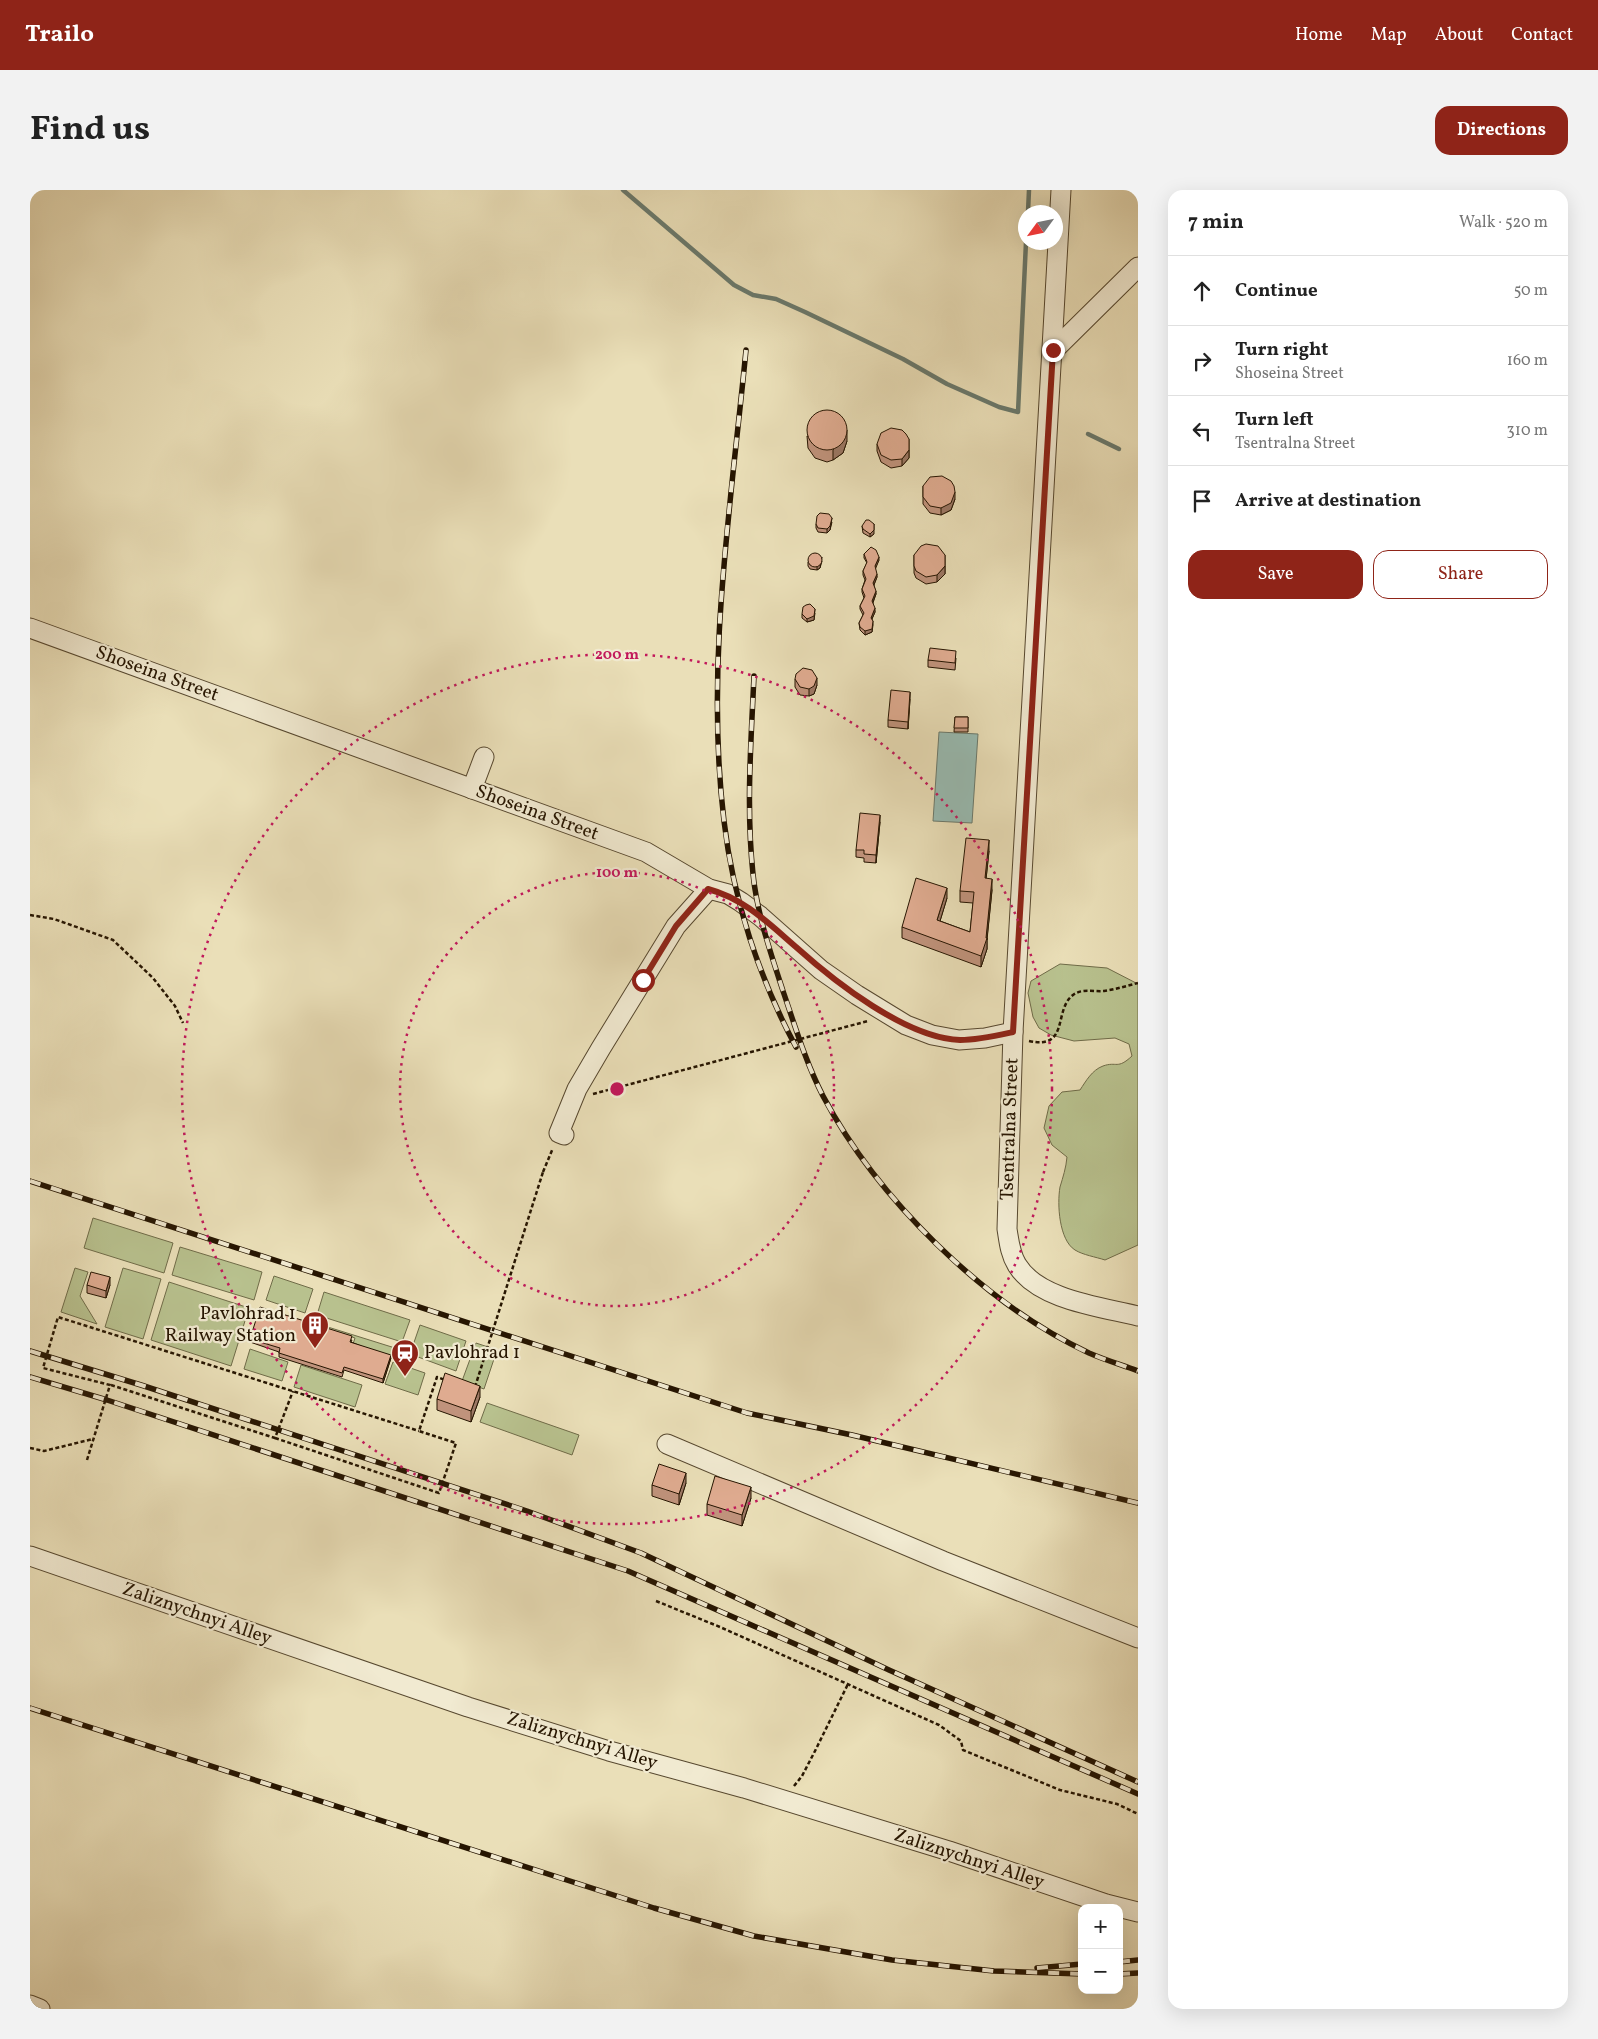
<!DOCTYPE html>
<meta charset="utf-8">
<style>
body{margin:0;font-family:Vollkorn,serif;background:#f2f2f2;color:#222}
.controls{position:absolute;right:15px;bottom:15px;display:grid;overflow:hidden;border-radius:10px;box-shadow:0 5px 20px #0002}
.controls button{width:45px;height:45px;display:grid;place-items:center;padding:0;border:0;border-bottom:1px solid #e0e0e0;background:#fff;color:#222;font:25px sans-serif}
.compass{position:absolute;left:988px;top:15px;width:45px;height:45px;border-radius:50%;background:#fff;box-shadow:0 5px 20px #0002;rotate:237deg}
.stop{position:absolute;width:15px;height:15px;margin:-11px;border:4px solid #8f2418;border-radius:50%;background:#fff}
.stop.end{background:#8f2418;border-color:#fff;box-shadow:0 1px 5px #0008}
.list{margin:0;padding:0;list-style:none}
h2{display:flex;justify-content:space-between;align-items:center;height:65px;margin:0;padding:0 20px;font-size:21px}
h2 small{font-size:16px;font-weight:400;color:#767676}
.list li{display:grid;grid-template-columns:32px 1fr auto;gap:15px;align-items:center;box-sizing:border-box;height:70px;padding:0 20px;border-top:1px solid #e0e0e0}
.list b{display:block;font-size:19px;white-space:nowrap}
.list p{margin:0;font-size:16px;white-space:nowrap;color:#767676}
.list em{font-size:16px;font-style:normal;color:#767676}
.actions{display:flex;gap:10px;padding:15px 20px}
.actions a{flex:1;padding:11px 0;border:1px solid #8f2418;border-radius:15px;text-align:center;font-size:18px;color:#8f2418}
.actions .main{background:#8f2418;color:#fff}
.icon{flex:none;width:28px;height:28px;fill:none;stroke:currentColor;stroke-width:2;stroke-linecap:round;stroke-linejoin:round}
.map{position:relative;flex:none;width:1108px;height:1819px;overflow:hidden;border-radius:15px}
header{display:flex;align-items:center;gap:30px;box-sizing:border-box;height:70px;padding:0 25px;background:#8f2418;color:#fff}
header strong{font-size:24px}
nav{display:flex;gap:28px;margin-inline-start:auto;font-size:18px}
.intro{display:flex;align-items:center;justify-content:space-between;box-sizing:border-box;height:120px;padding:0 30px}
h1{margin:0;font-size:35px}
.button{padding:12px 22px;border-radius:15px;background:#8f2418;color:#fff;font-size:18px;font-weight:700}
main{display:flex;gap:30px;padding:0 30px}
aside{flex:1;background:#fff;border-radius:15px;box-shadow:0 5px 20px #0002}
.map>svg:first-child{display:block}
.green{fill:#b8c18e;stroke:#6f6b48}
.water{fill:#98bcb3;stroke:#6a796c}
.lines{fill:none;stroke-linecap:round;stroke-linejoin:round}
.stream{stroke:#6a796c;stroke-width:4.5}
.minor-casing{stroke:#57482f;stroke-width:21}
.path{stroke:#261501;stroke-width:2.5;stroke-dasharray:4 2.5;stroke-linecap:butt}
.minor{stroke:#f1ead1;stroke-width:19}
.rail-casing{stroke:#261501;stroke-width:5.5}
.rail{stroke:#f1ead1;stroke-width:4;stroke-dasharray:11;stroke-linecap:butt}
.path-bridge{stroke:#261501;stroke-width:2.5;stroke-dasharray:4 2.5;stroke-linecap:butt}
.wall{fill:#c0937c;stroke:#261501}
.shaded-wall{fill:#9c7865;stroke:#261501}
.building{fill:#dfab90;stroke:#261501}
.route{stroke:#8f2418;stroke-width:6}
.ring{fill:none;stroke:#c2185b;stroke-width:2.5;stroke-dasharray:2.5 5}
.labels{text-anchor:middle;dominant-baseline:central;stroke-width:4.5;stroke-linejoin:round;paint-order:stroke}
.street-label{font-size:19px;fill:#261501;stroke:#f1ead1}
.poi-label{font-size:19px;fill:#261501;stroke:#f1ead1;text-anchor:end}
.centre{fill:#c2185b;stroke:#f1ead1;stroke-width:2.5}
.ring-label{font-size:15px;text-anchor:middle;font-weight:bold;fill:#c2185b;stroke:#f1ead1;stroke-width:4.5;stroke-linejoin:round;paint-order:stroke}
</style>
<header>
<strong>Trailo</strong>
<nav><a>Home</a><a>Map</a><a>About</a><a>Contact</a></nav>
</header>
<div class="intro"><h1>Find us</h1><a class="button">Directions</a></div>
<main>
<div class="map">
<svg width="1108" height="1819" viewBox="0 0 1108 1819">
<rect width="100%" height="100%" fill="#eadfb8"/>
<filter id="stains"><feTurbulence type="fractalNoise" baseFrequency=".004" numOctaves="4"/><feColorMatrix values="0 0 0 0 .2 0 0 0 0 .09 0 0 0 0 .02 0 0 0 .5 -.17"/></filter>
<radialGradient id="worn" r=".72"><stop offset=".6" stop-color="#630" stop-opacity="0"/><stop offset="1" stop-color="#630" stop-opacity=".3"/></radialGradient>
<!-- green -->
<g class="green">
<path d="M1030,774L1077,778L1108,794V1055L1075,1070C1066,1067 1053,1065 1045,1060C1029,1050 1027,1014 1030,997C1033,987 1036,978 1037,967L1022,955L1014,938L1019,916L1032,902L1050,900C1056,891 1062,880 1073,876C1087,871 1087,880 1102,866L1099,854L1085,848L1044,851L1021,845L1009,838L1003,827L998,803L1001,791Z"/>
<polygon points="63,1028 143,1053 134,1083 54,1058"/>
<polygon points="150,1057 232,1082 224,1110 142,1085"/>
<polygon points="45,1078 58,1082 50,1106 67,1134 31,1122"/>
<polygon points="93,1078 131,1089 113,1149 75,1137"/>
<polygon points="244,1086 283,1099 275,1123 236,1110"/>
<polygon points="139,1092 219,1118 201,1176 121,1150"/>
<polygon points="294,1102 380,1130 372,1152 287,1125"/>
<polygon points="285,1133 365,1158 362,1166 323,1154 325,1148 284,1135"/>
<polygon points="390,1135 436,1151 426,1181 380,1164"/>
<polygon points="446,1153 467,1160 454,1199 432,1191"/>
<polygon points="220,1159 258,1172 252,1191 214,1179"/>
<polygon points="363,1172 395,1183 388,1205 355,1194"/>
<polygon points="271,1175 332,1195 325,1217 264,1197"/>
<polygon points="457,1213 549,1245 542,1265 450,1232"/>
</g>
<!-- water -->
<polygon class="water" points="909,542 948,544 942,633 903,631"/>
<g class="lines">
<!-- stream -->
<g class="stream">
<polyline points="593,0 704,95 723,105 746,109 775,122 873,169 917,194 969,217 988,222 996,52"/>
<polyline points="998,22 999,0"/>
<polyline points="1058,244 1089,259"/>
</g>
<!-- minor casing -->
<g class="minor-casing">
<g id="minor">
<path d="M1031,0L983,842L977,1039C979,1051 980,1064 987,1075C1008,1110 1072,1117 1108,1126"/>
<polyline points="1023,161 1108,77"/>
<polyline points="0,438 616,662 679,699 698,704 711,712 730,726 791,780 827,805 876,835 902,845 929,850 955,848 983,842"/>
<polyline points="442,599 454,567"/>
<polyline points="534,945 529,943 547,899 571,858 646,736 679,699"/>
<polyline points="637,1254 913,1371 1108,1448"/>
<polyline points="0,1366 438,1517 579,1561 714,1598 919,1661 1076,1714 1108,1722"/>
<polyline points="0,1815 10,1819"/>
</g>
</g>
<!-- path -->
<g class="path">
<polyline points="0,725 24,729 83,750 123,788 145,816 153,833"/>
<path d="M999,851C1040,860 1023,820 1043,805C1052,798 1064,802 1074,801C1086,799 1097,796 1108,793"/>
<polyline points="563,904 838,831"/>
<polyline points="513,982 523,958"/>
<polyline points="81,1195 245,1248 263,1201"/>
<polyline points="245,1248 409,1303 426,1253 389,1241 407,1187 415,1190"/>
<polyline points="0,1258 14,1261 63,1249"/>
<polyline points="57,1270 80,1195 13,1178 28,1127 389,1241"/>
<polyline points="626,1411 690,1437 909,1535 931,1551 933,1560 1030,1600 1087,1614 1108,1624"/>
<polyline points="764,1596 772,1586 785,1561 818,1494"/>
</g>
<!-- minor -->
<use href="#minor" class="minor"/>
<!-- rail casing -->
<g class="rail-casing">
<g id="rail">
<path d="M716,160C701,316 675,475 694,631C703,709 729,788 766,857"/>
<path d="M724,486C721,552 716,618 723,684C727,724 741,764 753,801C765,836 776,873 793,906C847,1008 954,1114 1059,1163C1075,1170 1092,1175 1108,1181"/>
<polyline points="0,991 717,1223 822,1245 1108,1313"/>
<polyline points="0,1161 111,1195 497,1321 611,1363 859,1480 1108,1592"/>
<polyline points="0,1187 77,1210 598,1381 1108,1604"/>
<polyline points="0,1518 624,1718 724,1746 862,1770 964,1781 1052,1784"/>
<polyline points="1089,1772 1108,1770"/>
<polyline points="1007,1778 1052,1774"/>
<polyline points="1089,1784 1108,1783"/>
</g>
</g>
<!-- rail -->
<use href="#rail" class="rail"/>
<!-- path-bridge -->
<polyline class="path-bridge" points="445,1197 513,982"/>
</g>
<!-- wall -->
<g class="wall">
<polygon points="777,246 817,251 813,263 803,270 797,272 785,268 778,258"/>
<polygon points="879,249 879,268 872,276 861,278 851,272 847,261 847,254"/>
<polygon points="893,296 925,309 921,320 911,325 900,323 893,314"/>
<polygon points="802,332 800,340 797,343 788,342 786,338 786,334"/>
<polygon points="832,336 844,344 840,347 833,343"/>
<polygon points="834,364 849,370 845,378 847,387 844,395 846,404 843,413 845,422 842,429 843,435 842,442 835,445 830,440 829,433 833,425 830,419 830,416 834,408 832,402 832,399 835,390 833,385 833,381 837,373 834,368"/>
<polygon points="884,365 915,365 915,384 907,392 896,394 886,388 884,383"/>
<polygon points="792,371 790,378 787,380 780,379 778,376 778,372"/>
<polygon points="785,423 784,430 777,432 772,428 772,424"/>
<polygon points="926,468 925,480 898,477 898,470"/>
<polygon points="765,489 787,495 784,504 779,506 770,505 765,497"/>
<polygon points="880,509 878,539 858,537 858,530"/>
<polygon points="925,527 938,527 938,542 924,542"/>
<polygon points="850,632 846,673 834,672 834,668 826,667 826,660"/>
<polygon points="959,661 956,689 962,700 957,748 957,759 951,777 872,748 872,737 917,708 910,731 940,742 943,713 930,712 930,701"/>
<polygon points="57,1095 80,1095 76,1108 57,1103"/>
<polygon points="220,1149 322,1150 321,1152 361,1168 353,1193 314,1180 312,1187 249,1167 249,1162 220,1152"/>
<polygon points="450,1207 441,1232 407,1220 407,1209"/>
<polygon points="656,1293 649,1315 622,1306 622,1295"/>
<polygon points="721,1308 712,1336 677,1325 677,1314"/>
</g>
<!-- shaded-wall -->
<g class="shaded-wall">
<polygon points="817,240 817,251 813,263 803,270 803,260"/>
<polygon points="879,260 879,268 872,276 872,269"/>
<polygon points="925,302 925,309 921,320 911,325 911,318"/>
<polygon points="802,328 800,340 797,343 797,339"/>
<polygon points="844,334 844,344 840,347 840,344"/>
<polygon points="792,367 790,378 787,380 787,377"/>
<polygon points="849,367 849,370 845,380 845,376"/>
<polygon points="915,376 915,384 907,392 907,385"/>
<polygon points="847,384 847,387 843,397 843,393"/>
<polygon points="846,401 846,404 842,414 842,411"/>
<polygon points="845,418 845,422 841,431 841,428"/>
<polygon points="785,419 784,430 777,432 777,429"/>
<polygon points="843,431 842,442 835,445 835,441"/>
<polygon points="787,488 787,495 784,504 779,506 779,499"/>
<polygon points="880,502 880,509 878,539 878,532"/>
<polygon points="850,625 850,632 846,673 846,665"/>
<polygon points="959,650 959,661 955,699 955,688"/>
<polygon points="962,689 962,700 957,750 957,748 957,759 951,777 951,766 956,748"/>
<polygon points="917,698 917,708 907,741 907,730"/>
<polygon points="80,1087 80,1095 76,1108 76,1101"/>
<polygon points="361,1165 361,1168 353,1193 353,1189"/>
<polygon points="450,1196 450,1207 441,1232 441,1221"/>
<polygon points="656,1283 656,1293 649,1315 649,1304"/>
<polygon points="721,1297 721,1308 712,1336 712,1325"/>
</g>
<!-- building -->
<g class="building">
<circle cx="797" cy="240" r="20"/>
<polygon points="861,238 872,240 876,244 879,249 879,260 872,269 861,270 851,265 847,254 851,243"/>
<polygon points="912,286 921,291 924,296 925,302 921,313 911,318 900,316 893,307 893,296 900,287"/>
<polygon points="790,323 799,324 802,328 800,336 797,339 788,338 786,334 787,326"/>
<polygon points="836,330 839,330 844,334 844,340 840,344 833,339 832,336"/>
<polygon points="896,354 908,356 915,365 915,376 907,385 896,387 886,381 884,376 884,365 891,356"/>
<polygon points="841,357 846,360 849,367 845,376 847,384 843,393 846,401 842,411 845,418 841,428 843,431 842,439 835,441 830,437 829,433 834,423 830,416 835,406 832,399 836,389 833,381 837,372 834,364"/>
<circle cx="785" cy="370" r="7"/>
<polygon points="780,414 785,419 784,426 777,429 772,424 773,417 776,415"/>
<polygon points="900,458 926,461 925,473 898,470"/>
<polygon points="773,478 782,480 787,488 784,496 779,499 770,497 765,489 766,484"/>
<polygon points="861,500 880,502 878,532 858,530"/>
<polygon points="925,527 938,527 938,538 924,538"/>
<polygon points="830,623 850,625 846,665 834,664 834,660 826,660"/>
<polygon points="936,648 959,650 955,688 962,689 956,748 957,748 951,766 872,737 886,688 917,698 907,730 940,742 944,702 930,701"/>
<polygon points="61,1082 80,1087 76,1101 57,1095"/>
<polygon points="230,1117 322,1146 320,1152 361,1165 353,1189 314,1177 312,1183 249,1163 250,1158 220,1149"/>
<polygon points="415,1183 450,1196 441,1221 407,1209"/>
<polygon points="629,1274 656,1283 649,1304 622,1295"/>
<polygon points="685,1286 721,1297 712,1325 677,1314"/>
</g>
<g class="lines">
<!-- route -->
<path class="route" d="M613,790L646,736L678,699C715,709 738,733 766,757C805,792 876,848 930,850C948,850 965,846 983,842L1023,160"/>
</g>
<!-- distance rings -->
<g class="ring">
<circle cx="587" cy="899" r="217"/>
<circle cx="587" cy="899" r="435"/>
</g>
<!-- icons -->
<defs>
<g id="building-pin" transform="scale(1.4375)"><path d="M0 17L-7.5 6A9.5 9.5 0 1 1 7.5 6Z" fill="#8f2418" stroke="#f1ead1"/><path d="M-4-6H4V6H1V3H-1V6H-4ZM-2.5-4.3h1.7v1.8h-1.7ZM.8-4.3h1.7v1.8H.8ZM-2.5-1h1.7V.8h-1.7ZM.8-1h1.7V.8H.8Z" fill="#fff"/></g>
<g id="station-pin" transform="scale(1.4375)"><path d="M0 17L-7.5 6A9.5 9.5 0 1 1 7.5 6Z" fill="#8f2418" stroke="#f1ead1"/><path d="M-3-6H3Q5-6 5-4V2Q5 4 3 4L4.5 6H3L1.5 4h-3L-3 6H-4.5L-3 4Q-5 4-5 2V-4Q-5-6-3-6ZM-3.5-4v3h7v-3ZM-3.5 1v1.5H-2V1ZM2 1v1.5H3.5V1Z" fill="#fff"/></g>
</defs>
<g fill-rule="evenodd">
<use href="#building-pin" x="285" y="1135"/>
<use href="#station-pin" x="375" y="1163"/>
</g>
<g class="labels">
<!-- street labels -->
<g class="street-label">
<text transform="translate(127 484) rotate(20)">Shoseina Street</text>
<text transform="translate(507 623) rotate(20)">Shoseina Street</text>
<text transform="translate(980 939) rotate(-88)">Tsentralna Street</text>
<text transform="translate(167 1424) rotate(19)">Zaliznychnyi Alley</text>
<text transform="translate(552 1551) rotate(17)">Zaliznychnyi Alley</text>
<text transform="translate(939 1669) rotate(18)">Zaliznychnyi Alley</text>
</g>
<!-- poi labels -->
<g class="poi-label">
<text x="266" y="1124">Pavlohrad 1<tspan x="266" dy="22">Railway Station</tspan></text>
<text x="394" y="1163" text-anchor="start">Pavlohrad 1</text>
</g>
</g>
<circle cx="587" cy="899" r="8" class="centre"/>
<g class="ring-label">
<text x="587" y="469">200 m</text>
<text x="587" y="687">100 m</text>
</g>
<rect width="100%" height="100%" filter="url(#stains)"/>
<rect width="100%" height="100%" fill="url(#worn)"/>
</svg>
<div class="controls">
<button>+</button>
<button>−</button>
</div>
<svg class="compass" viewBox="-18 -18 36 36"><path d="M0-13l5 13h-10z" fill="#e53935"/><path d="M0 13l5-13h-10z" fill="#767676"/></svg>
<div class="stop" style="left:613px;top:790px"></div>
<div class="stop end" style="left:1023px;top:160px"></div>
</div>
<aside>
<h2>7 min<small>Walk · 520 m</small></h2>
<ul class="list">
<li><svg class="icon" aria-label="ahead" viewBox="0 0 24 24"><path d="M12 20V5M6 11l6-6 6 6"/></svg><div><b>Continue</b></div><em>50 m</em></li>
<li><svg class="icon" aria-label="right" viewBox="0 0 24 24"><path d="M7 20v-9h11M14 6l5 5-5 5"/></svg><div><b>Turn right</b><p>Shoseina Street</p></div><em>160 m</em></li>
<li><svg class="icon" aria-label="left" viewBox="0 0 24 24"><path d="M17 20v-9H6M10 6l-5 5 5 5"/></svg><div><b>Turn left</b><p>Tsentralna Street</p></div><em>310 m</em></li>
<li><svg class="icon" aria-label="arrive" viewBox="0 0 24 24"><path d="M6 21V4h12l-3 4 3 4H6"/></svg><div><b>Arrive at destination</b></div></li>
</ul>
<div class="actions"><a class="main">Save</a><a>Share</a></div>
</aside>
</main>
